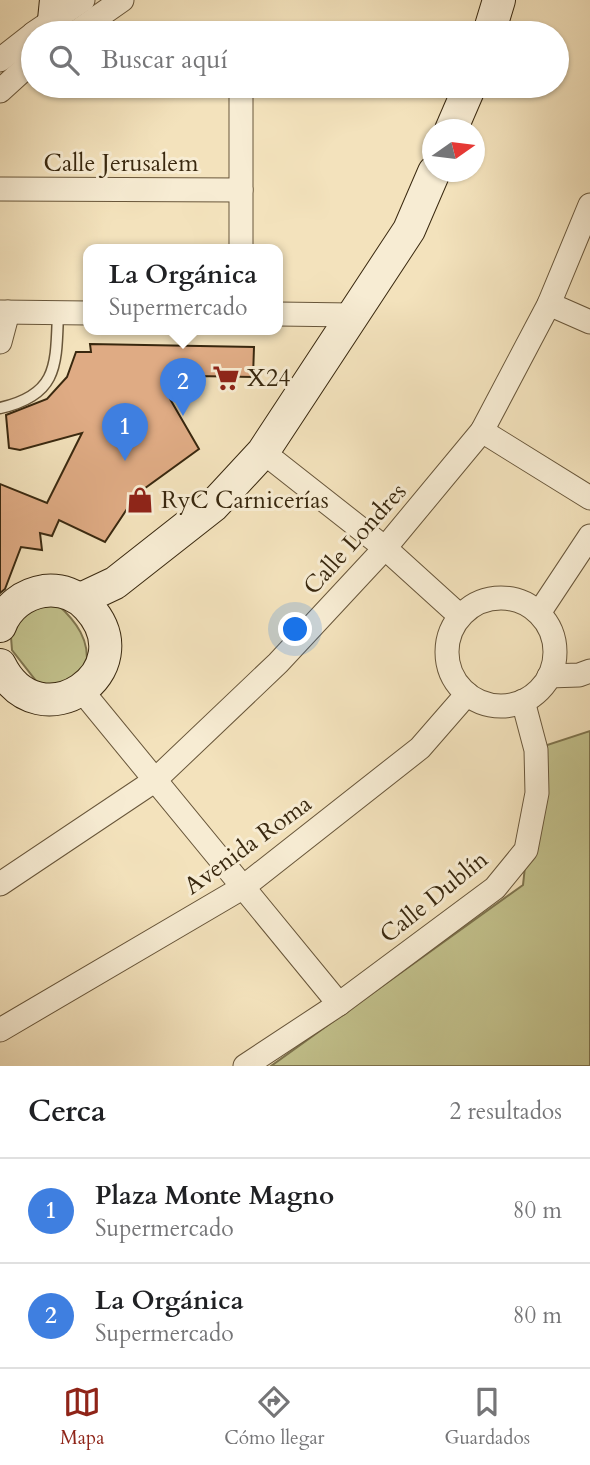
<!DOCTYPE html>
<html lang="es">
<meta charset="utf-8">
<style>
body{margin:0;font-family:Cardo,serif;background:#f6f6f6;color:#202124}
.compass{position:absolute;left:422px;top:119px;width:63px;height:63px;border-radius:50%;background:#fff;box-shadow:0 2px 5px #0004;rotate:76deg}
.you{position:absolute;left:296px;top:630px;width:24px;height:24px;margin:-18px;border:5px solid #fff;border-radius:50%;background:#1a73e8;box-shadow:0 0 0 10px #1a73e833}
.badge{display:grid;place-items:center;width:46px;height:46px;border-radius:50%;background:#8f2418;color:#fff;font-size:23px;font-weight:700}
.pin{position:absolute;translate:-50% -58px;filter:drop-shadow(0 2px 4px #0008)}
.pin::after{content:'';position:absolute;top:37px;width:24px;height:21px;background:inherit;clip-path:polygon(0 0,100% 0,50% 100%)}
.popup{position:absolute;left:83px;top:244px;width:200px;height:91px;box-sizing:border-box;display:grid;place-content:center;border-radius:14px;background:#fff;filter:drop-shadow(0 2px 5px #0005);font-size:23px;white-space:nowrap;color:#757577}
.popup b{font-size:26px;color:#202124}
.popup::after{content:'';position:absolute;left:50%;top:100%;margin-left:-14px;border:14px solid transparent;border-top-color:#fff}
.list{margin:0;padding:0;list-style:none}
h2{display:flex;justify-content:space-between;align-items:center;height:91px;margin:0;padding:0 28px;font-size:30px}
h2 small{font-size:23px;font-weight:400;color:#757577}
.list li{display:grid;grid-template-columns:46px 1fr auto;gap:21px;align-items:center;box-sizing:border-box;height:105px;padding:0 28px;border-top:2px solid #e0e0e0}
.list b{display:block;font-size:26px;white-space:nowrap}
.list p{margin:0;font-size:23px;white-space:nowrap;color:#757577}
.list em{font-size:23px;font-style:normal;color:#757577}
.icon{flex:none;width:38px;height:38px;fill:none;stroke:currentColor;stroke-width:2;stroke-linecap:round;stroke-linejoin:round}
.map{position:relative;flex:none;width:590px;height:1066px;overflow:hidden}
.search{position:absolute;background:#fff;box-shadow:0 2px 5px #0004;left:21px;right:21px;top:21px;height:77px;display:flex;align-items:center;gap:18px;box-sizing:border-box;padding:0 24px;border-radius:38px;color:#757577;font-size:26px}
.sheet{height:301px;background:#fff}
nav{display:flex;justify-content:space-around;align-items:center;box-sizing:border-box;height:98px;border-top:2px solid #e0e0e0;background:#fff;font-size:19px;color:#757577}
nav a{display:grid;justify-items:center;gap:4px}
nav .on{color:#8f2418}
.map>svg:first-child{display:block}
.green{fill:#c2c18c;stroke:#7e744e;stroke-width:2}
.building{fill:#dfab84;stroke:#39280f;stroke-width:2}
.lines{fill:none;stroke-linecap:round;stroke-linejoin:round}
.lane-casing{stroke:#68563a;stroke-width:13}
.street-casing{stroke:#68563a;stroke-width:25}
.secondary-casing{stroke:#39280f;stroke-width:34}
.lane{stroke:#f7ecd3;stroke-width:10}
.street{stroke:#f7ecd3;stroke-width:23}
.secondary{stroke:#f7ecd3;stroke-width:32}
.labels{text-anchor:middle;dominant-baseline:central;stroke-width:6;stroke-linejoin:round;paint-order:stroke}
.street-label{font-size:24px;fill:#39280f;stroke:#f7ecd3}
.poi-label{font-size:24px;fill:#39280f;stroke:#f7ecd3;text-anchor:start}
</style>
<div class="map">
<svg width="590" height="1066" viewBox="0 0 590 1066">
<rect width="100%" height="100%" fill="#f3e2bc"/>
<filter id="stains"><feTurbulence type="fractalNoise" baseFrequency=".00286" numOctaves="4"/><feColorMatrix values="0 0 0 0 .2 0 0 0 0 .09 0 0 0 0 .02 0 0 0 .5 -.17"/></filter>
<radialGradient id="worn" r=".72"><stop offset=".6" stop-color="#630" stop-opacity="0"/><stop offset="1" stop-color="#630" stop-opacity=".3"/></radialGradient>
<!-- green -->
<g class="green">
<path d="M57,604C76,621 91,641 86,667L60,687L37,682L12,650L11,637L13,624L20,612Z"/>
<polygon points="590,731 590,1066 271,1066 523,885 538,748"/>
</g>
<!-- building -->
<polygon class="building" points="90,344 254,347 253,377 195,376 191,389 170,399 199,449 137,494 105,542 59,520 52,536 40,533 42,550 21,547 5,589 0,593 0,484 47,503 82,433 20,450 9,448 6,415 47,399 67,377 76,352 91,352"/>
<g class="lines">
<!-- lane casing -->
<g class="lane-casing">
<path id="lane" d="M0,408C59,395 56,364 58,312"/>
</g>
<!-- street casing -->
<g class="street-casing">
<g id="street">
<polyline points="34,33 83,0"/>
<polyline points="75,33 122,0"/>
<polyline points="0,60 33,34"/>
<polyline points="241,86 241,250"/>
<polyline points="0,91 33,61"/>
<polyline points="0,189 241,190"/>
<polyline points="549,304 590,322"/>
<polyline points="0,312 88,313"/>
<polyline points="278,314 352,315"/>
<polyline points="0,342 8,312"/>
<polyline points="482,431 590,498"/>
<polyline points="263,452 385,548 460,616"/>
<circle cx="501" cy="652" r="54"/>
<polyline points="539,613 590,536"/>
<polyline points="549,676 579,675 590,671"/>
<polyline points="82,691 339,1004"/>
<polyline points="0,884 154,781 278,663 385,548 482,431 549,304 590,205"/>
<polyline points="0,1030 242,888 420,748 467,694"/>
<polyline points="245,1066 339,1004 495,888 526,850 537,793 536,750 523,701"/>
</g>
</g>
<!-- secondary casing -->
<g class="secondary-casing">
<g id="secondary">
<polyline points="54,20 56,0"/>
<polyline points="489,33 499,0"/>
<polyline points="451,130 470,86"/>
<polyline points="81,599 115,583 213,506 263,452 409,230 434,172"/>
<path d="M0,626C7,607 24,594 44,591C61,589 77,595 88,607C147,671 39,744 0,665"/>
</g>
</g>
<!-- lane -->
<use href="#lane" class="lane"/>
<!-- street -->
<use href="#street" class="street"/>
<!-- secondary -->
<use href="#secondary" class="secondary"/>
</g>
<!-- icons -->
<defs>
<g id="supermarket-bare" transform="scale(2.1)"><path d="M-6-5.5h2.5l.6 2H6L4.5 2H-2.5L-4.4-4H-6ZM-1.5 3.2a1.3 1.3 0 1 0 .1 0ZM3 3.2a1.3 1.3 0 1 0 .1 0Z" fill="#8f2418" stroke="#f7ecd3" stroke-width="2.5" paint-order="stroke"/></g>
<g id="shop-bare" transform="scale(2.1)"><path d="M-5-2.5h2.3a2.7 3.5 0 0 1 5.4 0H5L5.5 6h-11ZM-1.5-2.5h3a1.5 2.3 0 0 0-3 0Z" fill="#8f2418" stroke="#f7ecd3" stroke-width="2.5" paint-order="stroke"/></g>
</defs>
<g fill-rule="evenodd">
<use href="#supermarket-bare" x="226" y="378"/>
<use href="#shop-bare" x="140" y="500"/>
</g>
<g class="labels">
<!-- street labels -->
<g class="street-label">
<text x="121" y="163">Calle Jerusalem</text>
<text transform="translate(355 539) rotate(-48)">Calle Londres</text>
<text transform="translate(248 845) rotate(-36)">Avenida Roma</text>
<text transform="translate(434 897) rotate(-39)">Calle Dublín</text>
</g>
<!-- poi labels -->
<g class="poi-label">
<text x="247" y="378">X24</text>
<text x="161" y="500">RyC Carnicerías</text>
</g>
</g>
<rect width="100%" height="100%" filter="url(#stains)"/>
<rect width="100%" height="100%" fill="url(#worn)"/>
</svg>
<svg class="compass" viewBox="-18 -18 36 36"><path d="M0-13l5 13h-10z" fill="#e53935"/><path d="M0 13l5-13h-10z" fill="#757577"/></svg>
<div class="you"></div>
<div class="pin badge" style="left:125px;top:461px;background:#3f7fe0">1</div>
<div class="pin badge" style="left:183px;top:416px;background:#3f7fe0">2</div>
<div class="popup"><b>La Orgánica</b>Supermercado</div>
<div class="search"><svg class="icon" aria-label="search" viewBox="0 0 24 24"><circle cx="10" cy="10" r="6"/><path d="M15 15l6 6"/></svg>Buscar aquí</div>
</div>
<section class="sheet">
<h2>Cerca<small>2 resultados</small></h2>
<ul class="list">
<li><span class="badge" style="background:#3f7fe0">1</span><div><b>Plaza Monte Magno</b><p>Supermercado</p></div><em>80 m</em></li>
<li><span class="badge" style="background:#3f7fe0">2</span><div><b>La Orgánica</b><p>Supermercado</p></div><em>80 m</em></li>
</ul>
</section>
<nav>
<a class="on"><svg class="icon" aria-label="map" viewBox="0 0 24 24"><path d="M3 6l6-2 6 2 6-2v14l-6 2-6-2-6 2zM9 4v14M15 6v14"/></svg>Mapa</a>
<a><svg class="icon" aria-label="directions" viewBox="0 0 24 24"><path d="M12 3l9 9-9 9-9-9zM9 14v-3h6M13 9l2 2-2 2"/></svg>Cómo llegar</a>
<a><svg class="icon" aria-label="saved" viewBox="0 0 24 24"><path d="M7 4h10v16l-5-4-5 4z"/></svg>Guardados</a>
</nav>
